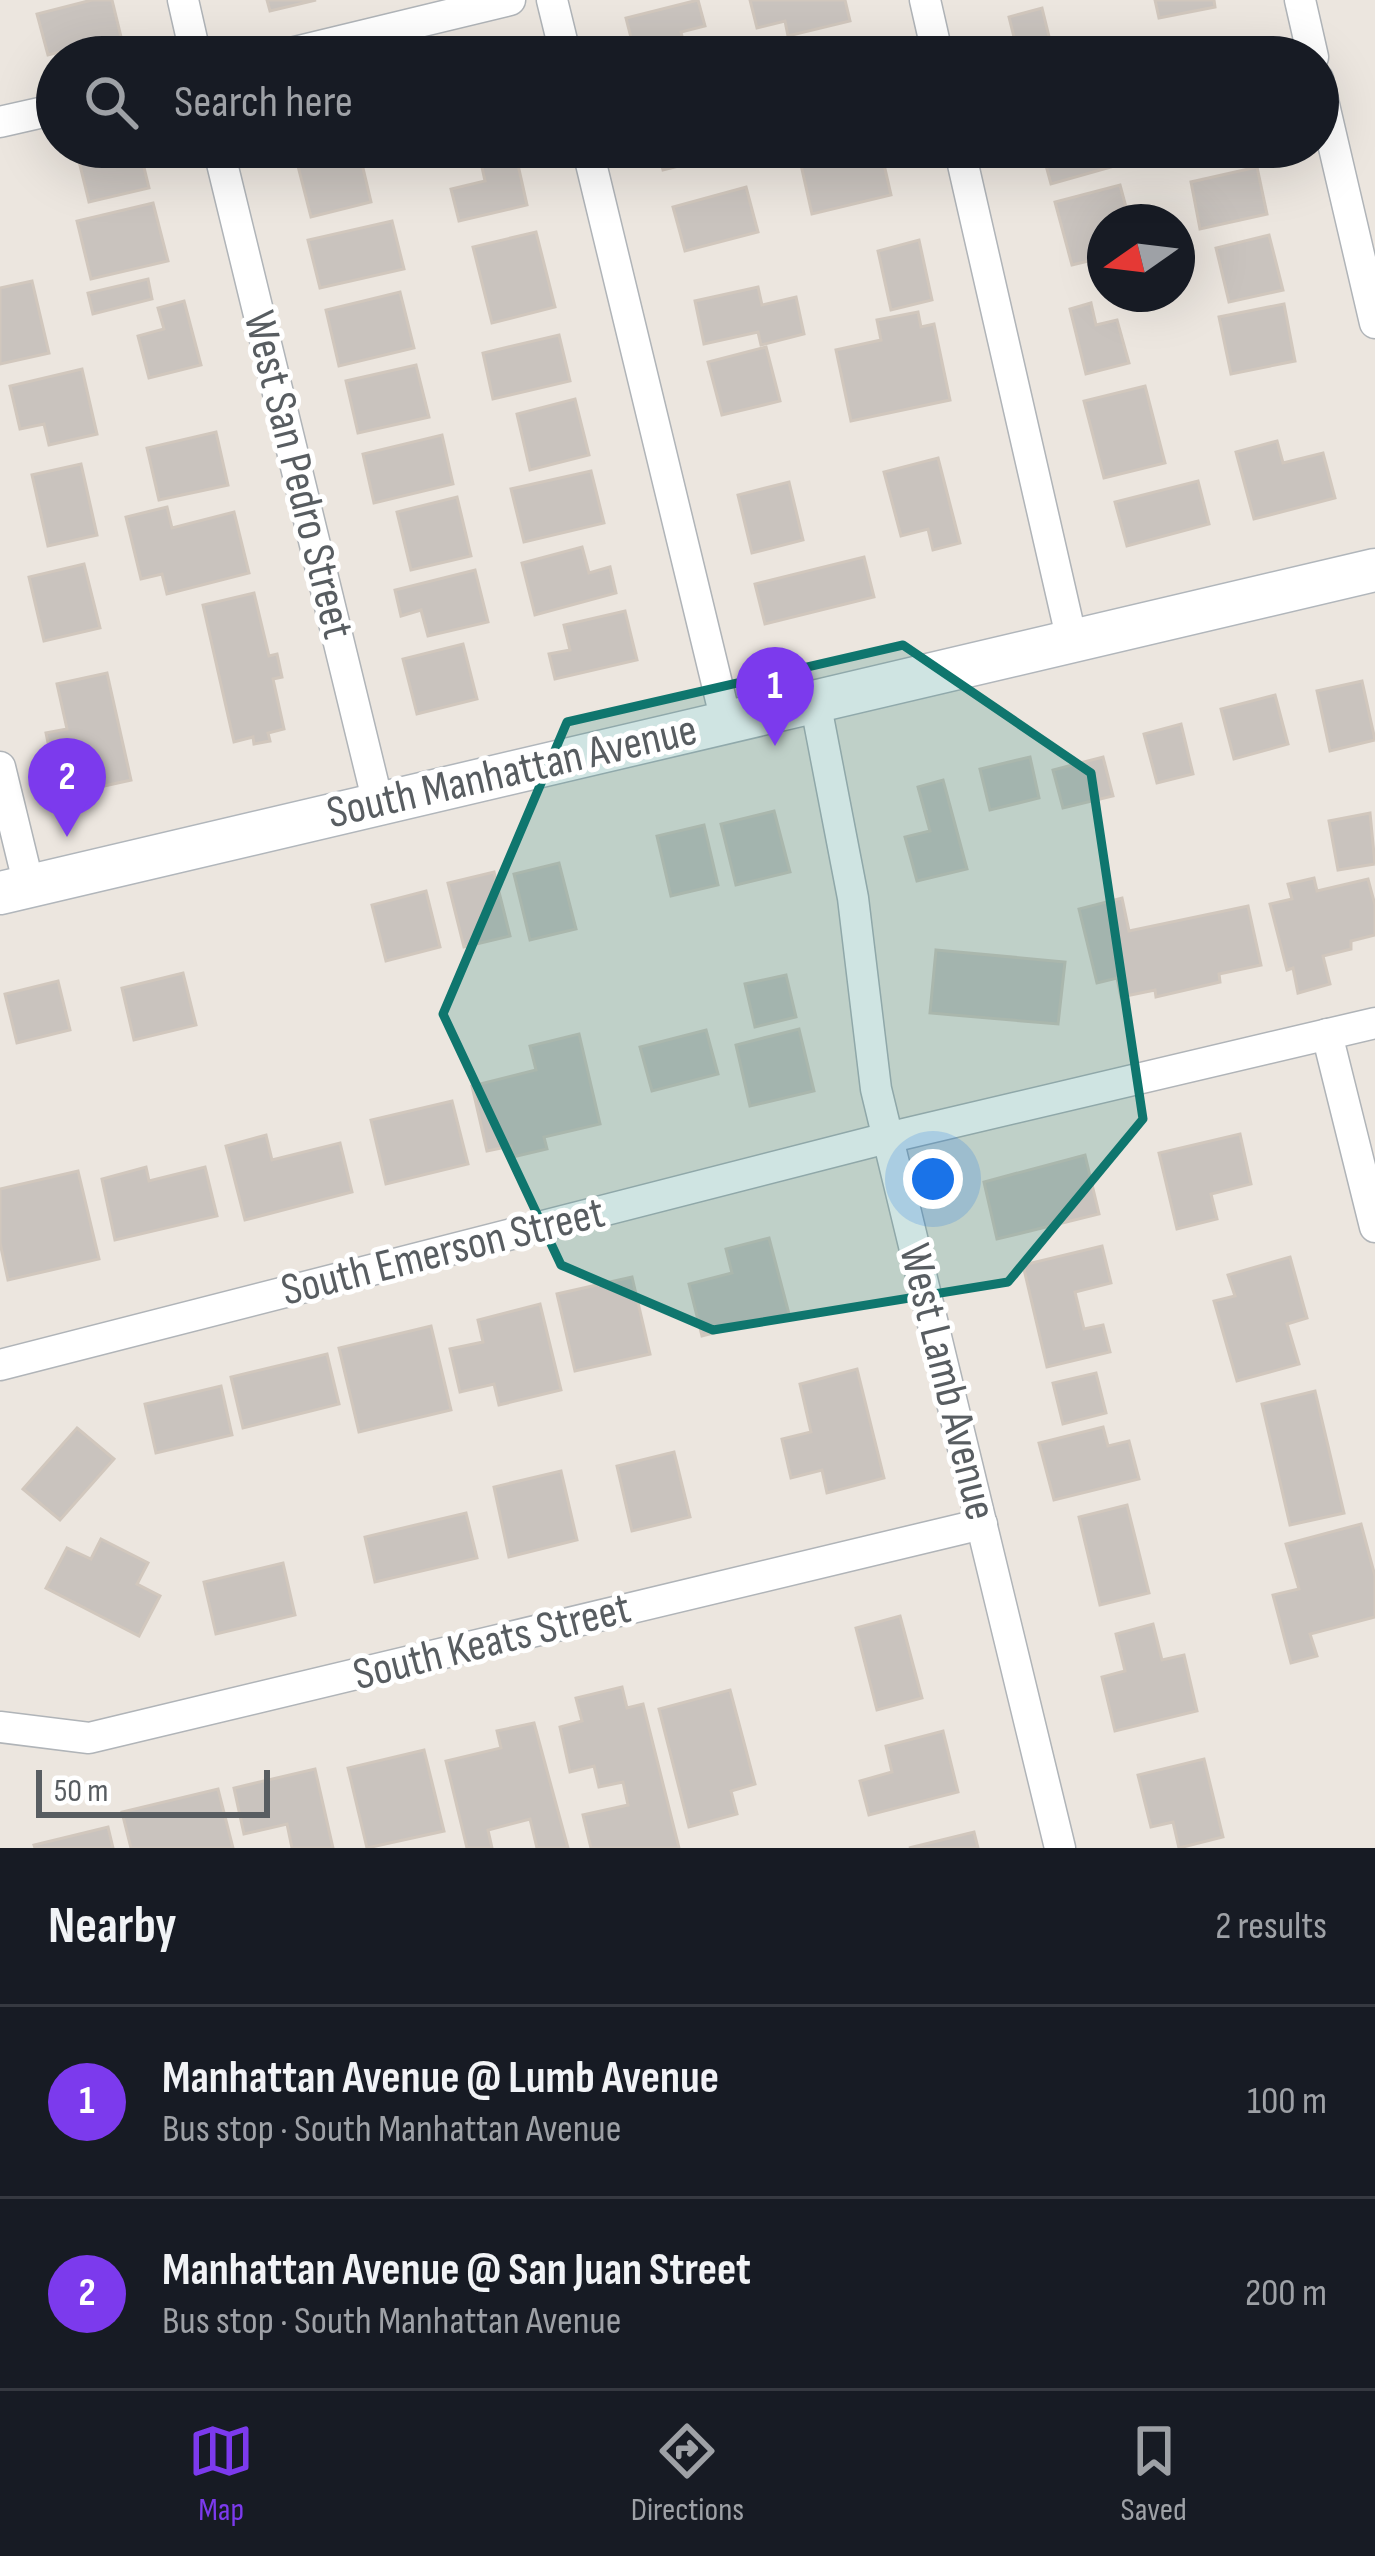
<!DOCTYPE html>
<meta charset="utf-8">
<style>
body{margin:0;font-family:"Sofia Sans Condensed",sans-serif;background:#242831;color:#f1f3f6}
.compass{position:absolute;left:1087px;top:204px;width:108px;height:108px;border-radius:50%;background:#171b24;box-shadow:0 12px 48px #0002;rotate:256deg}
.scale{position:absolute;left:36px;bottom:30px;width:234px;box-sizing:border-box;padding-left:12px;border:6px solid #585d61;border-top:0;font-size:33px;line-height:42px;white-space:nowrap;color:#585d61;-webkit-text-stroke:9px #fff;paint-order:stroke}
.you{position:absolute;left:933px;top:1179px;width:42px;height:42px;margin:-30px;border:9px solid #fff;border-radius:50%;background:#1a73e8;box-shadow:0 0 0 18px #1a73e833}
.badge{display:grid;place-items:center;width:78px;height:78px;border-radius:50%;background:#7c3aed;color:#fff;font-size:39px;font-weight:700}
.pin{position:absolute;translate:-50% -99px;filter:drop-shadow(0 3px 6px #0008)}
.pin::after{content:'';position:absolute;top:63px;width:42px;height:36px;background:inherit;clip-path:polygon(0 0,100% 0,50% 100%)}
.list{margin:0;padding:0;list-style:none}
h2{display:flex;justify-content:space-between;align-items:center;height:156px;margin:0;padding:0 48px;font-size:51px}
h2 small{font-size:39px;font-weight:400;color:#9ea1a6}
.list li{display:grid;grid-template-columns:78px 1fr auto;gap:36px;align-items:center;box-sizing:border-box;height:192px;padding:0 48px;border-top:3px solid #363941}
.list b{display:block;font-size:45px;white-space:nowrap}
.list p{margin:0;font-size:39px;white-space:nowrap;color:#9ea1a6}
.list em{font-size:39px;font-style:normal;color:#9ea1a6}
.icon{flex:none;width:66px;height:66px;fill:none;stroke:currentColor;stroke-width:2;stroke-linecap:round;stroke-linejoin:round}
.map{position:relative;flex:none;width:1375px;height:1848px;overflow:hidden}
.search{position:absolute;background:#171b24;box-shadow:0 12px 48px #0002;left:36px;right:36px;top:36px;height:132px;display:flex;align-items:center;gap:30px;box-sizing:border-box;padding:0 42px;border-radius:66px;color:#9ea1a6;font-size:45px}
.sheet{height:540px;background:#171b24}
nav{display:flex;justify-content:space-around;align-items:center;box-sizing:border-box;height:168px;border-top:3px solid #363941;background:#171b24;font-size:33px;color:#9ea1a6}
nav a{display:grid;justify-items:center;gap:6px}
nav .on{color:#7c3aed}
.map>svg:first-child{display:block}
.building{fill:#c9c3be;stroke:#d1c7bd;stroke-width:3}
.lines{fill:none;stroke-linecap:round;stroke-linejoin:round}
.street-casing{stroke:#b0b4b8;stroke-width:33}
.secondary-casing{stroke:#b1b6bb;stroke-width:45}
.street{stroke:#fff;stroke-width:30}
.secondary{stroke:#fff;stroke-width:42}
.marked{fill:#0f766e;fill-opacity:0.2;stroke:#0f766e;stroke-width:9;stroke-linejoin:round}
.labels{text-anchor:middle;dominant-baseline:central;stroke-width:10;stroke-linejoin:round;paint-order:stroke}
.street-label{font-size:45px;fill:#585d61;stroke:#fff}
</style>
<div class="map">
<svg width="1375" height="1848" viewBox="0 0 1375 1848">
<rect width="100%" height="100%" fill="#ece6df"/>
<!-- building -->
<g class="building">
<polygon points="92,0 112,0 121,37 48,55 37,14"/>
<polygon points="267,0 316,0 270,11"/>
<polygon points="698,0 705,26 681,32 687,57 636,57 626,18"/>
<polygon points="750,0 845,0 850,21 788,36 785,21 757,28"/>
<polygon points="1155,0 1214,0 1215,7 1159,18"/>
<polygon points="1042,8 1054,57 1019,57 1009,17"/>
<polygon points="858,40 861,57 793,57 793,54"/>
<polygon points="1205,41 1208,57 1176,57 1174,48"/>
<polygon points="100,147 139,147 149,188 89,202 77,153"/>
<polygon points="514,147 527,205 459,221 451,189 485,181 478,149"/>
<polygon points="657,147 700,147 703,160 663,170"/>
<polygon points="880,147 891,195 812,214 801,165"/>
<polygon points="1041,147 1105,147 1111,167 1051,184"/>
<polygon points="359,151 371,202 311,217 298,166"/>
<polygon points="1257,167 1267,214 1200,229 1191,182"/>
<polygon points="1120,185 1130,222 1105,222 1105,257 1072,265 1055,202"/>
<polygon points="746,187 758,232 685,251 673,207"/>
<polygon points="153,203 168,261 91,279 77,221"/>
<polygon points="392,221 404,269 320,288 308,240"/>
<polygon points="536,232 555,307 492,323 473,247"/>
<polygon points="1269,235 1283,290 1229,302 1216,248"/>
<polygon points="919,240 932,300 891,310 878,251"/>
<polygon points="148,279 152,299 93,314 88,293"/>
<polygon points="32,281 49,353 0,364 0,288"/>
<polygon points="758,287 762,305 796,297 804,334 761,345 758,332 704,344 695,301"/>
<polygon points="400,292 414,348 339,366 326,310"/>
<polygon points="184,301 201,365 149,378 138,336 164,329 158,308"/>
<polygon points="1091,303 1096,325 1117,320 1129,363 1086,374 1070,309"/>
<polygon points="1284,304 1295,361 1231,374 1219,317"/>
<polygon points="918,312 921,327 934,324 950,400 851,421 836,350 881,340 877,320"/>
<polygon points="559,335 570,381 493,399 483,353"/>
<polygon points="766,347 780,401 722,415 708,362"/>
<polygon points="416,365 429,417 358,433 346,381"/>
<polygon points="82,369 97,434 49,445 44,424 20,429 10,386"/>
<polygon points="1145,386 1165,463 1104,478 1084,401"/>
<polygon points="575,399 589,455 530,470 517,414"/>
<polygon points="216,432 228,485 159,500 147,448"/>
<polygon points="442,435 453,484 374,503 363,454"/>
<polygon points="1277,441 1283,463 1323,453 1335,498 1254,519 1236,452"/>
<polygon points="938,458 960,543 933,550 928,529 901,536 884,472"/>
<polygon points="81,464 97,535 48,546 32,475"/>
<polygon points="591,471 604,523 524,542 511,489"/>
<polygon points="1198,481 1209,524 1127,546 1115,502"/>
<polygon points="789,482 803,540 752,553 738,495"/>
<polygon points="457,497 471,556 411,570 397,512"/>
<polygon points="167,507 172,528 234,512 249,573 167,594 162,574 141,579 126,517"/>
<polygon points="582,547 589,573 610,567 616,593 535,615 522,563"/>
<polygon points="864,557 874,597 765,624 755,584"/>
<polygon points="84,564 100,628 44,641 29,577"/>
<polygon points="475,570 488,622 428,636 421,610 401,616 395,590"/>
<polygon points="254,593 269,656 277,654 282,677 273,679 284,729 268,733 270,741 254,744 253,737 234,742 203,605"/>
<polygon points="625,611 637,660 555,679 549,654 570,650 564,625"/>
<polygon points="463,644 477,699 417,714 403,659"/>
<polygon points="107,673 131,780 59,796 46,733 67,729 57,684"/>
<polygon points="1362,681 1375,740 1330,751 1317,691"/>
<polygon points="1275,695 1288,744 1234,759 1221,709"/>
<polygon points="1181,724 1193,774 1157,783 1144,734"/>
<polygon points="1030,757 1039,798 990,810 980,769"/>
<polygon points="1103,757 1113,796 1063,808 1053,770"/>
<polygon points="943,780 967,869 917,881 905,837 930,831 918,787"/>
<polygon points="774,811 790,872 736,885 721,824"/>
<polygon points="1370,813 1375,864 1338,870 1329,821"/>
<polygon points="704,825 718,885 671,896 657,836"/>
<polygon points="559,863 576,929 530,940 514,874"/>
<polygon points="494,872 510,936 464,947 448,883"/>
<polygon points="1314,878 1317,891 1368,879 1375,905 1375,935 1351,941 1351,949 1323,956 1330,984 1298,993 1293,968 1287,970 1270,904 1292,899 1288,884"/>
<polygon points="426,891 440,947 386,961 372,905"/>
<polygon points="1122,898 1129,931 1248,906 1261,965 1219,974 1220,982 1156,997 1155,990 1121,997 1117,978 1097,983 1079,909"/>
<polygon points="936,950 1065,962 1058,1024 930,1013"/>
<polygon points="183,973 196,1025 134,1040 122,988"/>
<polygon points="786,975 796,1017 755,1027 745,984"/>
<polygon points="58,981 70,1030 17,1043 5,994"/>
<polygon points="799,1029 814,1091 750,1106 736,1045"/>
<polygon points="706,1030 718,1074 652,1091 640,1047"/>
<polygon points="579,1034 600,1124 544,1137 547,1149 513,1157 511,1146 487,1151 472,1086 536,1070 530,1046"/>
<polygon points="452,1101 468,1164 386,1184 371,1120"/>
<polygon points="1240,1134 1251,1184 1211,1194 1217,1219 1177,1229 1159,1153"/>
<polygon points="266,1135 272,1160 340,1143 352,1192 245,1220 226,1146"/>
<polygon points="1085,1155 1099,1214 997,1239 984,1182"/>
<polygon points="146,1167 149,1181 205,1167 217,1216 115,1240 102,1179"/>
<polygon points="78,1171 99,1259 8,1280 0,1243 0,1189"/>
<polygon points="769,1238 789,1314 702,1336 689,1284 732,1273 726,1249"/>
<polygon points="1102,1246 1111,1283 1075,1292 1084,1329 1103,1325 1110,1352 1047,1367 1023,1265"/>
<polygon points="1290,1257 1307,1318 1287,1324 1299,1364 1237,1381 1214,1301 1235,1296 1228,1275"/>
<polygon points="632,1277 650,1354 575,1371 557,1294"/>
<polygon points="540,1304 561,1390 499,1405 494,1384 460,1392 450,1349 483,1342 478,1320"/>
<polygon points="431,1326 451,1410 359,1432 339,1348"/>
<polygon points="327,1354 339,1404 243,1428 231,1377"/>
<polygon points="857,1369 884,1478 827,1493 822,1470 791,1478 782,1439 811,1432 800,1384"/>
<polygon points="1096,1373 1106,1413 1063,1424 1053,1383"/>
<polygon points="221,1386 232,1435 156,1453 145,1404"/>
<polygon points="1315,1391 1344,1513 1290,1525 1262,1404"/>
<polygon points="1103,1427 1108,1446 1129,1441 1139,1479 1054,1500 1039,1443"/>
<polygon points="77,1428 114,1459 60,1520 23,1489"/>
<polygon points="674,1452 690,1517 632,1531 617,1466"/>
<polygon points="561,1471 577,1540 509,1557 494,1487"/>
<polygon points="1127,1505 1149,1593 1100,1605 1079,1517"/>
<polygon points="466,1513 477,1558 375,1582 365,1537"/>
<polygon points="1361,1524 1375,1576 1375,1617 1310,1634 1317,1656 1291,1663 1273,1595 1299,1589 1286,1544"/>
<polygon points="101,1539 148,1563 137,1584 160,1596 139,1636 46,1588 67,1548 91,1559"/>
<polygon points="283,1563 295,1615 216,1634 204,1582"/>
<polygon points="900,1616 922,1698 877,1710 856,1628"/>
<polygon points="1153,1624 1162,1660 1184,1655 1197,1711 1115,1731 1102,1677 1125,1671 1116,1634"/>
<polygon points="622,1687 627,1708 643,1704 679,1848 591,1848 583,1815 628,1805 623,1782 599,1787 594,1766 570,1772 560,1727 582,1721 576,1698"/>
<polygon points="730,1690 755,1784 731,1791 737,1814 689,1827 659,1709"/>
<polygon points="534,1723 568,1848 537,1848 530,1819 488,1830 492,1848 467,1848 446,1761 501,1748 497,1731"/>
<polygon points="943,1731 958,1792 869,1815 860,1781 892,1772 886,1746"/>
<polygon points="424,1750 444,1831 367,1848 348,1768"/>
<polygon points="1204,1759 1223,1837 1179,1848 1173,1822 1151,1827 1138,1775"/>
<polygon points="315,1769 333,1848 292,1848 287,1824 244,1834 234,1788"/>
<polygon points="218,1789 233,1848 131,1848 122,1812"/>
<polygon points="108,1827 113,1848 35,1848 34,1845"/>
<polygon points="974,1832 978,1848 909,1848"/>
</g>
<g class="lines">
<!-- street casing -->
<g class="street-casing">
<g id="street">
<polyline points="183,0 196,57"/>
<polyline points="552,0 566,57"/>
<polyline points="925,0 938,57"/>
<polyline points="1300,0 1313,57"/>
<polyline points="274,57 510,0"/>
<polyline points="1318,79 1375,323"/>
<polyline points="0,122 57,109"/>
<polyline points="218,147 378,803"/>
<polyline points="587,147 726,721"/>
<polyline points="959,147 1072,641"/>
<polyline points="815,701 853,898 876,1089 1060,1848"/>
<polyline points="0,767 29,886"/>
<polyline points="1327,1034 1375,1227"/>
<polyline points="0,1365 887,1138 1375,1023"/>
<polyline points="0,1727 89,1738 982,1524"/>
</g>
</g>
<!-- secondary casing -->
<g class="secondary-casing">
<polyline id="secondary" points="0,893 1375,570"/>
</g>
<!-- street -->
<use href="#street" class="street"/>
<!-- secondary -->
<use href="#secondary" class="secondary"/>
</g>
<!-- marked area -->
<path class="marked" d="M903,645L1091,773L1143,1119L1008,1282L713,1330L561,1265L443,1014L567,722Z"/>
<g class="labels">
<!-- street labels -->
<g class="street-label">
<text transform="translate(298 475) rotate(76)">West San Pedro Street</text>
<text transform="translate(512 772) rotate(-13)">South Manhattan Avenue</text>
<text transform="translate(443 1252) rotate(-14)">South Emerson Street</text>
<text transform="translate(947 1382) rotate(76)">West Lamb Avenue</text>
<text transform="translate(492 1642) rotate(-14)">South Keats Street</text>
</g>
</g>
</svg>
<svg class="compass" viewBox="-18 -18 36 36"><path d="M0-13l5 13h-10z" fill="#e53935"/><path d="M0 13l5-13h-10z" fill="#9ea1a6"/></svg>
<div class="scale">50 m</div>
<div class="you"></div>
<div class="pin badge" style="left:775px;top:746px">1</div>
<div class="pin badge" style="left:67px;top:837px">2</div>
<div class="search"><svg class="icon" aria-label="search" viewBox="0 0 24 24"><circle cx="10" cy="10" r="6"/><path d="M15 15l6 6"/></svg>Search here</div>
</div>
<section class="sheet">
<h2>Nearby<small>2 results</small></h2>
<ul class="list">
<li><span class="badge">1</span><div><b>Manhattan Avenue @ Lumb Avenue</b><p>Bus stop · South Manhattan Avenue</p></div><em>100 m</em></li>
<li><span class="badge">2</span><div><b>Manhattan Avenue @ San Juan Street</b><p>Bus stop · South Manhattan Avenue</p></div><em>200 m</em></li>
</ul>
</section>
<nav>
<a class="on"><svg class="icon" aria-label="map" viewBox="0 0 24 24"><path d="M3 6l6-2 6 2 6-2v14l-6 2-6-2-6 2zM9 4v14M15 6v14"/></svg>Map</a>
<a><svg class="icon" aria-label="directions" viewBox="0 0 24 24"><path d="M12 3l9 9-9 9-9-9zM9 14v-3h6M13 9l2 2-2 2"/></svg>Directions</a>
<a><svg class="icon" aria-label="saved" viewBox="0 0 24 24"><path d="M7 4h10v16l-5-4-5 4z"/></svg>Saved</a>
</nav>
